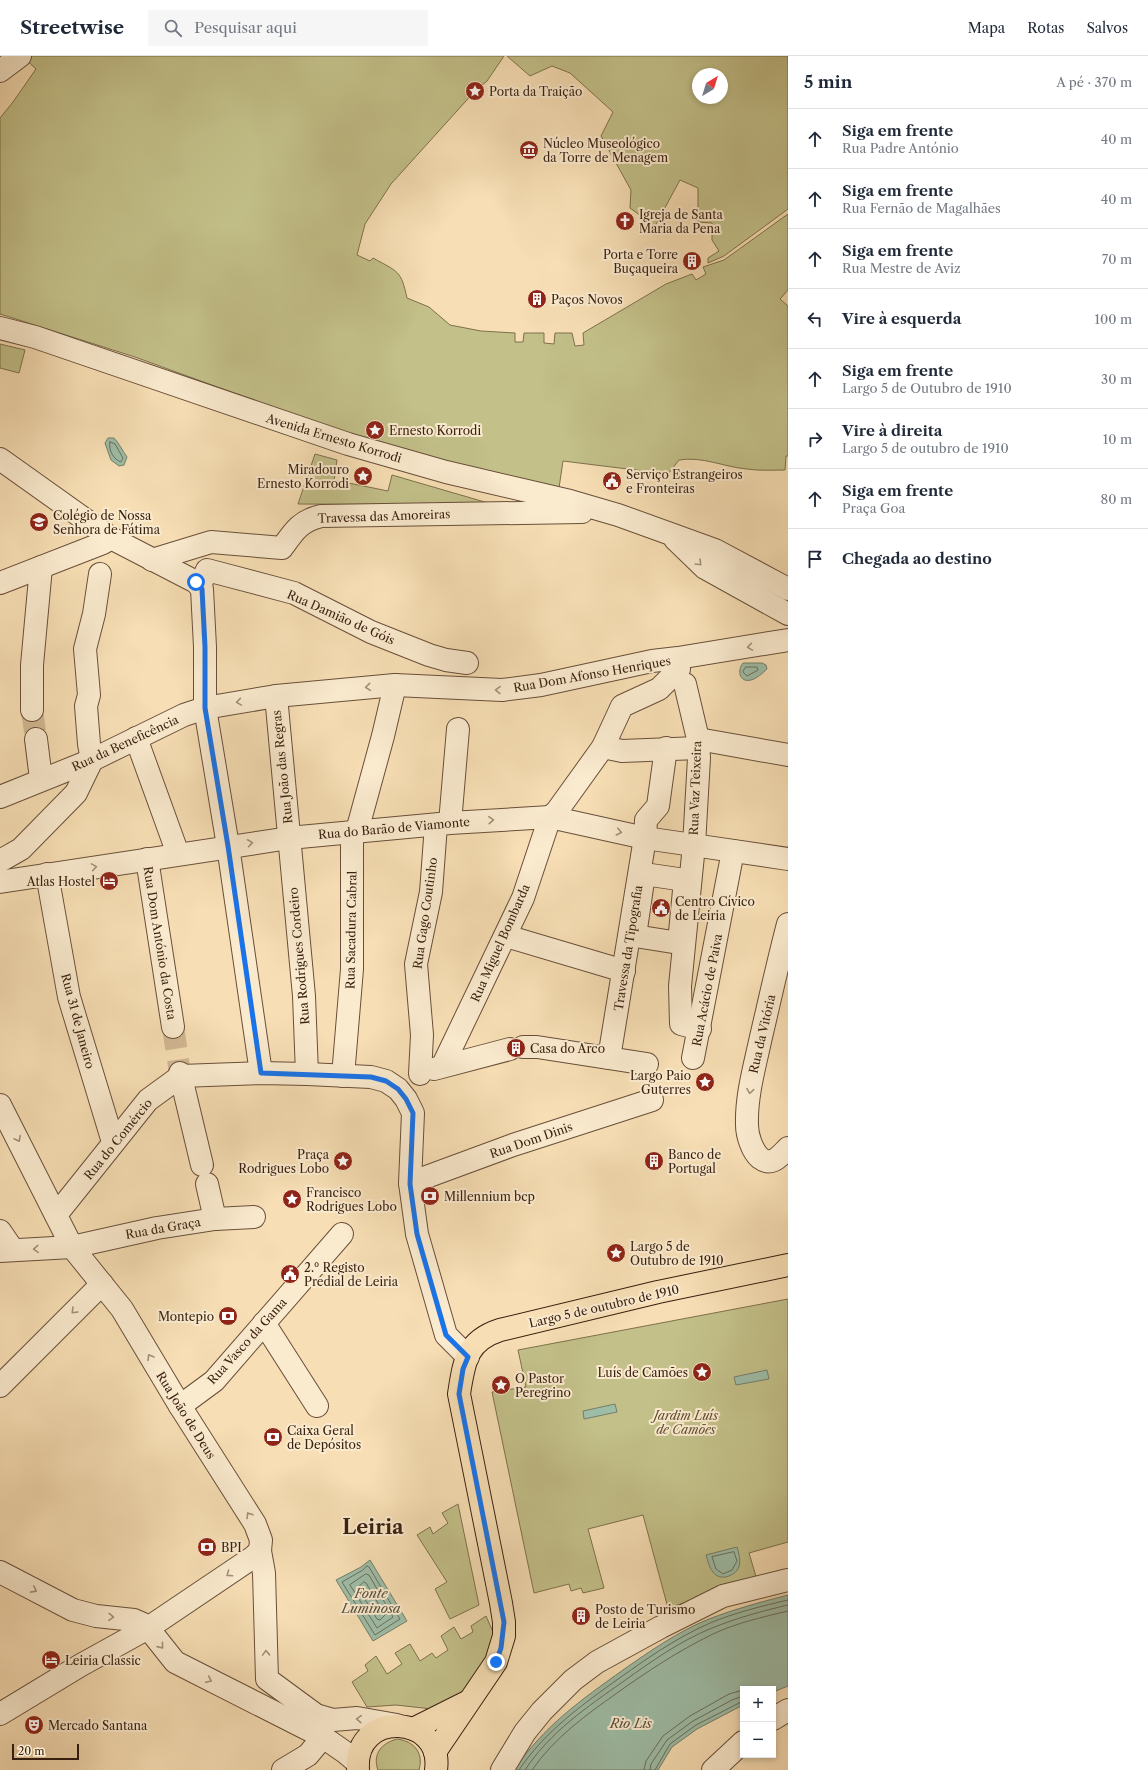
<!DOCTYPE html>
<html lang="pt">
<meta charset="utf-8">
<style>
body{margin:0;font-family:"Libre Caslon Text",serif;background:#f6f6f7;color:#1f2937}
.controls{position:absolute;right:12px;bottom:12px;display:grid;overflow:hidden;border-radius:0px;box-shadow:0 2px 6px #0003}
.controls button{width:36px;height:36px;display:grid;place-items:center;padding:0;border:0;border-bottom:1px solid #e0e1e3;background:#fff;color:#1f2937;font:20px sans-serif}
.compass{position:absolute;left:692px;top:12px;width:36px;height:36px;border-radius:50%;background:#fff;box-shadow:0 2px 6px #0003;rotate:38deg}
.scale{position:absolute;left:12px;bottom:10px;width:67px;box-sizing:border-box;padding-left:4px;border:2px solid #381f10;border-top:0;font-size:11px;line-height:14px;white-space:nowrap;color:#381f10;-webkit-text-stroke:3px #faeace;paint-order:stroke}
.stop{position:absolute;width:12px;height:12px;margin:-9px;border:3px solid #1a73e8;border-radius:50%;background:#fff}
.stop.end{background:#1a73e8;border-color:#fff;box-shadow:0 1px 4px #0008}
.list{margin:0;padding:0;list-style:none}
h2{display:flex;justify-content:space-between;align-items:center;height:52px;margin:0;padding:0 16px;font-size:17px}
h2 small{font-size:13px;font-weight:400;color:#747a83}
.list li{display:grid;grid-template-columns:26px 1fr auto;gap:12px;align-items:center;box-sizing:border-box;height:60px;padding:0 16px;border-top:1px solid #e0e1e3}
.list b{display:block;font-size:15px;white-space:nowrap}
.list p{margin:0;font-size:13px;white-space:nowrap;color:#747a83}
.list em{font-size:13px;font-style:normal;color:#747a83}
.icon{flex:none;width:22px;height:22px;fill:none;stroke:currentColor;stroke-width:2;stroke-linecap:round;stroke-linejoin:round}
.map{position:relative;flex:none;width:788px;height:1714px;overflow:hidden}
header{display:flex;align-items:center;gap:24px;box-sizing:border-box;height:56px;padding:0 20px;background:#fff;border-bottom:1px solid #e0e1e3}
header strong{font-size:19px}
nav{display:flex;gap:22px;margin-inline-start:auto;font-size:14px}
.search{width:280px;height:36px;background:#f6f6f7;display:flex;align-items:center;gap:10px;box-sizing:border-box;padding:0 14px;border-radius:0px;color:#747a83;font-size:15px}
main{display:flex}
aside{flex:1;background:#fff}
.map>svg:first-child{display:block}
.green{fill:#c3c089;stroke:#7e704c;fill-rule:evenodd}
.water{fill:#9ebda7;stroke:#757e6b}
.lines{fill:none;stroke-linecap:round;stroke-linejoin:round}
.shore{stroke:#6b6e5c;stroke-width:1}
.minor-tunnel{stroke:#d1b893;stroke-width:22;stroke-dasharray:22 11;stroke-linecap:butt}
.minor-casing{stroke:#684f39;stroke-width:24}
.major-casing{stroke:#381f10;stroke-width:24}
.minor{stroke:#faeace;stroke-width:22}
.major{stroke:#f7deb4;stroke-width:22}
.oneway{stroke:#a38f78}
.route{stroke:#1a73e8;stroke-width:5}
.labels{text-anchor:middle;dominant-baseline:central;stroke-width:4;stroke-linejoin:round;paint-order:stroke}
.poi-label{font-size:12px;fill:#381f10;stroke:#faeace;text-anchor:start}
.street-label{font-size:12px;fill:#381f10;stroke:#faeace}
.park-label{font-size:12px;font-style:italic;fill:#624f34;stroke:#faeace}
.water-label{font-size:13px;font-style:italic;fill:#574e3d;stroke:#faeace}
.town-label{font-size:20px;font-weight:bold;fill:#381f10;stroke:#faeace}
</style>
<header>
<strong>Streetwise</strong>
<div class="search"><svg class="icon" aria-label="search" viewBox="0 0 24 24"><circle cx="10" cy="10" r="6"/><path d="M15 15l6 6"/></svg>Pesquisar aqui</div>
<nav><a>Mapa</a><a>Rotas</a><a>Salvos</a></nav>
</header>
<main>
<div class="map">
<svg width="788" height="1714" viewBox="0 0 788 1714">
<rect width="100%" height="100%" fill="#f7deb4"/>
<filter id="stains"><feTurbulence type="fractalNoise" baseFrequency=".005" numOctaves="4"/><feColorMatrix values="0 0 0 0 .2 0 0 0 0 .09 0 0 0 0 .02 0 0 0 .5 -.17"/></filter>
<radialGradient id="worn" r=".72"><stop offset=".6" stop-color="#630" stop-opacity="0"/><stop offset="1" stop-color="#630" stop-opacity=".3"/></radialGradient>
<!-- green -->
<g class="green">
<path d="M22,0H504L487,25L475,35L391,128L365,168L357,199L370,205L373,202C398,216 401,214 407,242L429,251L450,269L481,275L515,277V286H523L524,277H544V287L554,288L555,277H572L575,290L584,289L583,277L666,228L692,218L696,224L706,218L703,211L724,204L788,158V234L780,243L788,250V400H786L785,414C773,414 760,415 747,413C724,411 702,400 679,404L668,418L563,405L559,432L450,406L349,379L135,301L0,258V62L13,46L36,13Z"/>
<path d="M507,0H788V153L724,200L708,207V202L719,195L712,184V167L695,166L698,150V132L680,124L655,170L630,152L631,134L601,80L613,56L570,17L552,10L530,20ZM698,18H722V42H698Z"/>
<polygon points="0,288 25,294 19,317 0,312"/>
<polygon points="315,398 337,404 334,424 388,435 392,419 495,449 298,448"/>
<polygon points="788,1243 788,1486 749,1497 757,1524 668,1552 643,1459 588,1473 604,1532 583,1537 581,1532 571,1535 569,1528 534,1537 492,1336 526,1331 518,1294"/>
<polygon points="458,1448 479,1549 450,1563 435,1533 447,1526 417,1479 430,1471 433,1478 448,1467 442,1457"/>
<polygon points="486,1560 494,1578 482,1618 460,1639 432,1653 396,1649 367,1651 352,1626 368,1615 365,1609 376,1600 387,1618 402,1608 395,1597 410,1588 420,1605 432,1597 436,1602 448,1594 441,1580 454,1571 461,1583 473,1576 471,1570"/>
<path d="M397,1683C414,1685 424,1697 419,1714H378C372,1698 382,1687 397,1683Z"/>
</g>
<!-- water -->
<g class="water">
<path d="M108,382H114C119,387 122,394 127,401L124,409L119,410L111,404L105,387Z"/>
<path d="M743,607H762L766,609L767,613C763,617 756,623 751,624C739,627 737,614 743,607Z"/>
<polygon points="767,1314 769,1323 736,1329 734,1321"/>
<polygon points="615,1348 617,1356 584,1363 583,1355"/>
<path d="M737,1491C741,1504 743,1516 726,1521C712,1523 709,1509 706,1499Z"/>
<polygon points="370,1504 407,1565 373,1585 336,1524 361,1511"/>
<path d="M788,1539V1630L773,1636V1633H743V1649L697,1673L672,1691L658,1714H514C544,1670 581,1644 623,1614C650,1595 679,1575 709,1563C735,1553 761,1546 788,1539Z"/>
</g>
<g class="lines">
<!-- shore -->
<g class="shore">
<path d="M110,386L115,388L123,402L121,406C114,404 108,394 110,386Z"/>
<polygon points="746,611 757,611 758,614 747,620 743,616"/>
<polygon points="734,1496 737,1505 732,1514 723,1518 716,1513 712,1501"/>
<polygon points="367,1510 369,1511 400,1563 375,1579 342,1526 363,1514"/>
<polygon points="366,1518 369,1519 393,1561 377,1572 350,1529"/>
<polygon points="364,1526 366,1527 385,1559 380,1564 377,1563 358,1532"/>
<path d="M519,1714C545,1675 583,1648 621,1621C649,1601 678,1581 710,1567C734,1557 762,1550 788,1544"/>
<path d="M525,1714C550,1676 587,1651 624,1625C652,1605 680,1585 712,1572C737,1562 762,1555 788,1549"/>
<path d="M532,1714C554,1682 586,1659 617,1637C648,1615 678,1595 713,1578C736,1567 763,1561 788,1555"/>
<polyline points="644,1714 646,1705 663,1680 690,1660 729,1638 743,1634"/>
<polyline points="650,1714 651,1708 667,1684 693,1665 732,1644 743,1640"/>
<polyline points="655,1714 670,1688 696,1669 743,1645"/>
</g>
<!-- minor-tunnel -->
<g class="minor-tunnel">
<polyline points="32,654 36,683"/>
<polyline points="173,971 180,1017"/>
</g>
<!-- minor casing -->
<g class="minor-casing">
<g id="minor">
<polyline points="0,15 20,0"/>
<polyline points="0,272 35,281 348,388 446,416 570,445 618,459 715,494 788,533"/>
<polyline points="0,403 111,482 196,526 202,533 205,591 205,652 228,790 261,1017"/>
<polyline points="675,483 705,512 788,558"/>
<path d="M152,504L211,486L282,492C294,475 300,465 321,460L582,456"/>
<polyline points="0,527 103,487 111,482"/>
<polyline points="200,529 207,514 294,537 371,576 429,599 446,604 467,607"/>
<polyline points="685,628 698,683 699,702 694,789 680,930 681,968 700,973"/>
<polyline points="276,640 304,940 307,1018"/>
<polyline points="32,654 32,609 41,511"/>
<polyline points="136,682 178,798"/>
<polyline points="36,683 41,723"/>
<polyline points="698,683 788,699"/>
<polyline points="603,691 622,695 698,692"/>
<polyline points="92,704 89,688 86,650 89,639 85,593 94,558 100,518"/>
<polyline points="0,741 92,704 184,659 205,652 276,640 395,629 502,634 541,629 652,605 678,602 788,584"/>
<polyline points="450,767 458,673"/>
<polyline points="357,775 383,680 395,629"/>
<polyline points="147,803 173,971"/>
<polyline points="0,805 21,793 76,737 92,704"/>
<polyline points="47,818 69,941 113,1086"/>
<polygon points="644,818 685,824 679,887 635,880"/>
<polyline points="0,826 289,782 450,767 550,761 645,782 788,803"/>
<path d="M788,868C778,906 770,943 761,981C755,1009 746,1040 747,1069C747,1079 752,1095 760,1102C772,1111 780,1100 788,1092"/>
<polyline points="506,880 624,915"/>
<polyline points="523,991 537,991 647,1008"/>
<polyline points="609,1002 645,782 646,764 658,750 666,692"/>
<polyline points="693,1002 733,795"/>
<polyline points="443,1009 523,842 550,761 557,755 603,691 622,650 659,633 679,613"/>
<polyline points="434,1013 510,993"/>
<polyline points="180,1017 202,1109"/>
<polyline points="420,1018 422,979 416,908 431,836 436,769"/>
<polyline points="343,1020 352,913 352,776"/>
<polyline points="0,1049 72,1191 122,1253 180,1350 255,1468 261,1484 260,1495 264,1517 267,1623 316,1659 333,1664 357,1662 397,1669"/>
<polyline points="410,1127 513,1089 652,1044"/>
<polyline points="207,1128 215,1163"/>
<polyline points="56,1159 148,1044 181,1020 261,1017 307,1018 371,1021 386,1025 398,1033 406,1043 413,1057 410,1127 417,1178 446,1279 468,1301"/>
<polyline points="0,1175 13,1194"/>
<polyline points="0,1195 72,1191 157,1172 215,1163 254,1161"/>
<polyline points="264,1267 317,1350"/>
<polyline points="0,1330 102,1228"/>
<polyline points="180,1350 214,1325 342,1178"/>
<polyline points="0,1516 73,1554 96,1560 134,1564 141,1567 148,1572 175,1606 323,1681 346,1697 358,1707"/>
<polyline points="0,1658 81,1609 148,1572 252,1502 260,1495"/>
<polyline points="773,1663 788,1654"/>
<polyline points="283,1714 308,1699 323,1681"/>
<polyline points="502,1714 525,1676 542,1655 573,1624 597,1606 661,1571 723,1540 788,1524"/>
<polyline points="713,1714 743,1686"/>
</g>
</g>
<!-- major casing -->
<g class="major-casing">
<g id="major">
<polyline points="413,1673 467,1646"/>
<path d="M435,1696L496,1606L504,1580V1566L501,1547L459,1338C464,1306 466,1285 500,1274L658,1236L788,1209"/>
<path d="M358,1714C353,1653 444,1658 436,1714"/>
</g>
</g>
<!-- minor -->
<use href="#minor" class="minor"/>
<!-- major -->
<use href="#major" class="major"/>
</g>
<!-- one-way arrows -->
<defs><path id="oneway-chevron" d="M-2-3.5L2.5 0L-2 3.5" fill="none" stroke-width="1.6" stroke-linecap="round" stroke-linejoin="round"/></defs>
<g class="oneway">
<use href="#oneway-chevron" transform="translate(699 507) rotate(45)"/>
<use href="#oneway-chevron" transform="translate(750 591) rotate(171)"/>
<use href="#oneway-chevron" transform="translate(368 631) rotate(175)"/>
<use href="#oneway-chevron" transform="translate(498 634) rotate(-178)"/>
<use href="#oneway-chevron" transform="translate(239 646) rotate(171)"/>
<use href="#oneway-chevron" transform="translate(491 764) rotate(-4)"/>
<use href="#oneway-chevron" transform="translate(619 776) rotate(13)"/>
<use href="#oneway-chevron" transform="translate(250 787) rotate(-8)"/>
<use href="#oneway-chevron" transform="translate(94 811) rotate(-9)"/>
<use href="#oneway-chevron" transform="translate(750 1035) rotate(99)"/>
<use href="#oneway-chevron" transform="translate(18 1083) rotate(63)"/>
<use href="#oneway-chevron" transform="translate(36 1193) rotate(177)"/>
<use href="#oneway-chevron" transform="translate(74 1255) rotate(135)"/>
<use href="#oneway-chevron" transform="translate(150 1301) rotate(-121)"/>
<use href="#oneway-chevron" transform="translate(249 1459) rotate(-122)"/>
<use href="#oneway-chevron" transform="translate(229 1518) rotate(146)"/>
<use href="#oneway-chevron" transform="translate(34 1534) rotate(28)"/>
<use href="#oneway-chevron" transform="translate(111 1561) rotate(3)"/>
<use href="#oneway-chevron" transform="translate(161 1590) rotate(51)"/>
<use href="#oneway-chevron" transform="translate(266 1597) rotate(-92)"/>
<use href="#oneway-chevron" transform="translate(209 1624) rotate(25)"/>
<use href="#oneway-chevron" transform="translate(359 1663) rotate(-176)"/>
</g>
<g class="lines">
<!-- route -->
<polyline class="route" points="196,526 202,533 205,591 205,652 228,790 261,1017 371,1021 386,1025 398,1033 406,1043 413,1057 410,1128 417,1178 446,1279 468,1301 463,1313 459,1338 504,1566 501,1592 496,1606"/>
</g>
<!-- icons -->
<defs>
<g id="sight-disc" transform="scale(1)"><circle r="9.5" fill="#8f2418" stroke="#faeace"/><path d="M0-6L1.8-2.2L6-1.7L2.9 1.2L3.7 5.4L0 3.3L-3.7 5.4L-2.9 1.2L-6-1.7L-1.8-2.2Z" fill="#fff"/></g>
<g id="museum-disc" transform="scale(1)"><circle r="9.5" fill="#8f2418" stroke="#faeace"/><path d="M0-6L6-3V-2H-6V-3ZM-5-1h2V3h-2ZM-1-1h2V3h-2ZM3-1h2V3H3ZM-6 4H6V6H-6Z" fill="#fff"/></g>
<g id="church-disc" transform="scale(1)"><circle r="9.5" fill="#8f2418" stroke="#faeace"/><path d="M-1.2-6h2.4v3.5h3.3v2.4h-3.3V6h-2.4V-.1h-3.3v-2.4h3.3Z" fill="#fff"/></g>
<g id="building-disc" transform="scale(1)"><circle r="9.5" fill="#8f2418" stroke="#faeace"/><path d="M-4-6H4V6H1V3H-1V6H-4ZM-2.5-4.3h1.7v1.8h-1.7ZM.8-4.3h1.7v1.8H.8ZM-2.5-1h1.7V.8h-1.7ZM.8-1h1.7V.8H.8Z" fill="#fff"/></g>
<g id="civic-disc" transform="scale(1)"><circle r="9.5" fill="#8f2418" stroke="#faeace"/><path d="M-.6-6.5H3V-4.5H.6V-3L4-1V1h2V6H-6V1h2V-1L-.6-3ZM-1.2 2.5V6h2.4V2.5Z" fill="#fff"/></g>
<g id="school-disc" transform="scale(1)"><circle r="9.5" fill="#8f2418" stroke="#faeace"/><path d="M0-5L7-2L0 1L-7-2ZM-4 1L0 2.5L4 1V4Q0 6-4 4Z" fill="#fff"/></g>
<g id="hotel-disc" transform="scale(1)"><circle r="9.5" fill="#8f2418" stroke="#faeace"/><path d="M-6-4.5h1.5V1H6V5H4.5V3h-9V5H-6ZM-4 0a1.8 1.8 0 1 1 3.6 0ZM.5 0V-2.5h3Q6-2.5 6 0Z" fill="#fff"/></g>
<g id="bank-disc" transform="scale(1)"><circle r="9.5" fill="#8f2418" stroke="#faeace"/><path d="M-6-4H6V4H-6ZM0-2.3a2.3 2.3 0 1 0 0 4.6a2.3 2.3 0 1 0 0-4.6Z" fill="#fff"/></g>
<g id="theatre-disc" transform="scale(1)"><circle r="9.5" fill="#8f2418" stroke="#faeace"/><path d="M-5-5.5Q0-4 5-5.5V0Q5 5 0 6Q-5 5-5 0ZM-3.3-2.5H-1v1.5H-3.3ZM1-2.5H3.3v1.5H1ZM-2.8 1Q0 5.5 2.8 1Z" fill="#fff"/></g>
</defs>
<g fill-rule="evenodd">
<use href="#sight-disc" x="475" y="35"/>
<use href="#museum-disc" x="529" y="94"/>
<use href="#church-disc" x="625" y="165"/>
<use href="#building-disc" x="692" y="205"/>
<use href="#building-disc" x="537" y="243"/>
<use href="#sight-disc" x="375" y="374"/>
<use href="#sight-disc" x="363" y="420"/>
<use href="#civic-disc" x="612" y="425"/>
<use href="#school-disc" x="39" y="466"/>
<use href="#hotel-disc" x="109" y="825"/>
<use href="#civic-disc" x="661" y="852"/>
<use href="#building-disc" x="516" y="992"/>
<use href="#sight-disc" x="705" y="1026"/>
<use href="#sight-disc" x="343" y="1105"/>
<use href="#building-disc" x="654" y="1105"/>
<use href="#bank-disc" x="430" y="1140"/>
<use href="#sight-disc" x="292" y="1143"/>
<use href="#sight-disc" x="616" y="1197"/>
<use href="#civic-disc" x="290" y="1218"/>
<use href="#bank-disc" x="228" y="1260"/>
<use href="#sight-disc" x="702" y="1316"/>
<use href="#sight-disc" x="501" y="1329"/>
<use href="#bank-disc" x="273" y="1381"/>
<use href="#bank-disc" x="207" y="1491"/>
<use href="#building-disc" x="581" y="1560"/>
<use href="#hotel-disc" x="51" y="1604"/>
<use href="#theatre-disc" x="34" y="1669"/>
</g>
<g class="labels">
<!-- poi labels -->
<g class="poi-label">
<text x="489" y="35">Porta da Traição</text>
<text x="543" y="87">Núcleo Museológico<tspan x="543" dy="14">da Torre de Menagem</tspan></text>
<text x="639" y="158">Igreja de Santa<tspan x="639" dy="14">Maria da Pena</tspan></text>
<text x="678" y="198" text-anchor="end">Porta e Torre<tspan x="678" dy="14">Buçaqueira</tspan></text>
<text x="551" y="243">Paços Novos</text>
<text x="389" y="374">Ernesto Korrodi</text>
<text x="349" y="413" text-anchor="end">Miradouro<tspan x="349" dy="14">Ernesto Korrodi</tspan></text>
<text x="626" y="418">Serviço Estrangeiros<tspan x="626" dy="14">e Fronteiras</tspan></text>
<text x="53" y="459">Colégio de Nossa<tspan x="53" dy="14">Senhora de Fátima</tspan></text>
<text x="95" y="825" text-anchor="end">Atlas Hostel</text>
<text x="675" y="845">Centro Cívico<tspan x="675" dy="14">de Leiria</tspan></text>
<text x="530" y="992">Casa do Arco</text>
<text x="691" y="1019" text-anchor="end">Largo Paio<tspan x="691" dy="14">Guterres</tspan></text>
<text x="329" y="1098" text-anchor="end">Praça<tspan x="329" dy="14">Rodrigues Lobo</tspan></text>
<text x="668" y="1098">Banco de<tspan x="668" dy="14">Portugal</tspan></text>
<text x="306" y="1136">Francisco<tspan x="306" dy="14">Rodrigues Lobo</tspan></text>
<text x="444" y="1140">Millennium bcp</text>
<text x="630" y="1190">Largo 5 de<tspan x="630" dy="14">Outubro de 1910</tspan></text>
<text x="304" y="1211">2.º Registo<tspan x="304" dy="14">Predial de Leiria</tspan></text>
<text x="214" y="1260" text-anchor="end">Montepio</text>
<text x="688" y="1316" text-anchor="end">Luís de Camões</text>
<text x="515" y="1322">O Pastor<tspan x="515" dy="14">Peregrino</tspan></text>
<text x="287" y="1374">Caixa Geral<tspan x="287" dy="14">de Depósitos</tspan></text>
<text x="221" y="1491">BPI</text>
<text x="595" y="1553">Posto de Turismo<tspan x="595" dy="14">de Leiria</tspan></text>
<text x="65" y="1604">Leiria Classic</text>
<text x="48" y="1669">Mercado Santana</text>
</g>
<!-- street labels -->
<g class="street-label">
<text transform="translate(334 382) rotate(17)">Avenida Ernesto Korrodi</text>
<text transform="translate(384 460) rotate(-2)">Travessa das Amoreiras</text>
<text transform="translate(341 561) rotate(24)">Rua Damião de Góis</text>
<text transform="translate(592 618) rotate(-10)">Rua Dom Afonso Henriques</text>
<text transform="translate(125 687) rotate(-25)">Rua da Beneficência</text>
<text transform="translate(282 711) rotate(-96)">Rua João das Regras</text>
<text transform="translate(695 732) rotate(-88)">Rua Vaz Teixeira</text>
<text transform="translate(394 772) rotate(-5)">Rua do Barão de Viamonte</text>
<text transform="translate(425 857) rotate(-82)">Rua Gago Coutinho</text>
<text transform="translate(351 874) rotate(-89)">Rua Sacadura Cabral</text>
<text transform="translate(160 887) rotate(81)">Rua Dom António da Costa</text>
<text transform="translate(500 887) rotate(-66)">Rua Miguel Bombarda</text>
<text transform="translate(628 892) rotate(-81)">Travessa da Tipografia</text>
<text transform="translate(299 900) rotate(-95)">Rua Rodrigues Cordeiro</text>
<text transform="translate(707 934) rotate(-79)">Rua Acácio de Paiva</text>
<text transform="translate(78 965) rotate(75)">Rua 31 de Janeiro</text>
<text transform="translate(762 978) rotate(-77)">Rua da Vitória</text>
<text transform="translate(118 1083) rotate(-51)">Rua do Comércio</text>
<text transform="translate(531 1084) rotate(-19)">Rua Dom Dinis</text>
<text transform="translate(163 1172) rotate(-10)">Rua da Graça</text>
<text transform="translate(604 1250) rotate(-13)">Largo 5 de outubro de 1910</text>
<text transform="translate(247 1285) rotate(-48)">Rua Vasco da Gama</text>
<text transform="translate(186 1359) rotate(58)">Rua João de Deus</text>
</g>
<!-- park labels -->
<g class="park-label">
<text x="686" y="1359">Jardim Luís<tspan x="686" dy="14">de Camões</tspan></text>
</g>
<!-- water labels -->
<g class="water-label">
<text x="371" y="1537">Fonte<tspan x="371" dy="15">Luminosa</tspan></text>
<text x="631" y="1667">Rio Lis</text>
</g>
<!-- town labels -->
<g class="town-label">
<text x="373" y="1471">Leiria</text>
</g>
</g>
<rect width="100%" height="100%" filter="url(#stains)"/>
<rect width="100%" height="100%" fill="url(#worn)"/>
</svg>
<div class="controls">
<button>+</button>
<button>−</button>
</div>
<svg class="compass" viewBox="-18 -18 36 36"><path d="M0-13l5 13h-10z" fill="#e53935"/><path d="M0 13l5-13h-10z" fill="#747a83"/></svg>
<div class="scale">20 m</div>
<div class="stop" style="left:196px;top:526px"></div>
<div class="stop end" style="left:496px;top:1606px"></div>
</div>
<aside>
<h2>5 min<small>A pé · 370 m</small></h2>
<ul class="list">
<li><svg class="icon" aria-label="ahead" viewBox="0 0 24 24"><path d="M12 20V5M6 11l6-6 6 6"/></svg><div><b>Siga em frente</b><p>Rua Padre António</p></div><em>40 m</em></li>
<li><svg class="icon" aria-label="ahead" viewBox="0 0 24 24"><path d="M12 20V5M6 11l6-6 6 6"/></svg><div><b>Siga em frente</b><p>Rua Fernão de Magalhães</p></div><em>40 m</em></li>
<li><svg class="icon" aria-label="ahead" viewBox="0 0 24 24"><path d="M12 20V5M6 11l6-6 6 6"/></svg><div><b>Siga em frente</b><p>Rua Mestre de Aviz</p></div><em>70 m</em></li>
<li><svg class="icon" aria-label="left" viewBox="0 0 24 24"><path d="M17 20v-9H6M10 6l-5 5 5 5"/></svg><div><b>Vire à esquerda</b></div><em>100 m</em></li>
<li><svg class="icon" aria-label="ahead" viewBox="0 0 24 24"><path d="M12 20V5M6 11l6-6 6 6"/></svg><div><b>Siga em frente</b><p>Largo 5 de Outubro de 1910</p></div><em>30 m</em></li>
<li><svg class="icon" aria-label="right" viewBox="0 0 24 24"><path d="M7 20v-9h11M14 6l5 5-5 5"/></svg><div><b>Vire à direita</b><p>Largo 5 de outubro de 1910</p></div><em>10 m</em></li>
<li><svg class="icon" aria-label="ahead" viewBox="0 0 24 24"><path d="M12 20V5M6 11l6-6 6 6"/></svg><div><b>Siga em frente</b><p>Praça Goa</p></div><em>80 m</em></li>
<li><svg class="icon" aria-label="arrive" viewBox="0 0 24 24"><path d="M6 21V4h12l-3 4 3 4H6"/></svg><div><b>Chegada ao destino</b></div></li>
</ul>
</aside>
</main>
